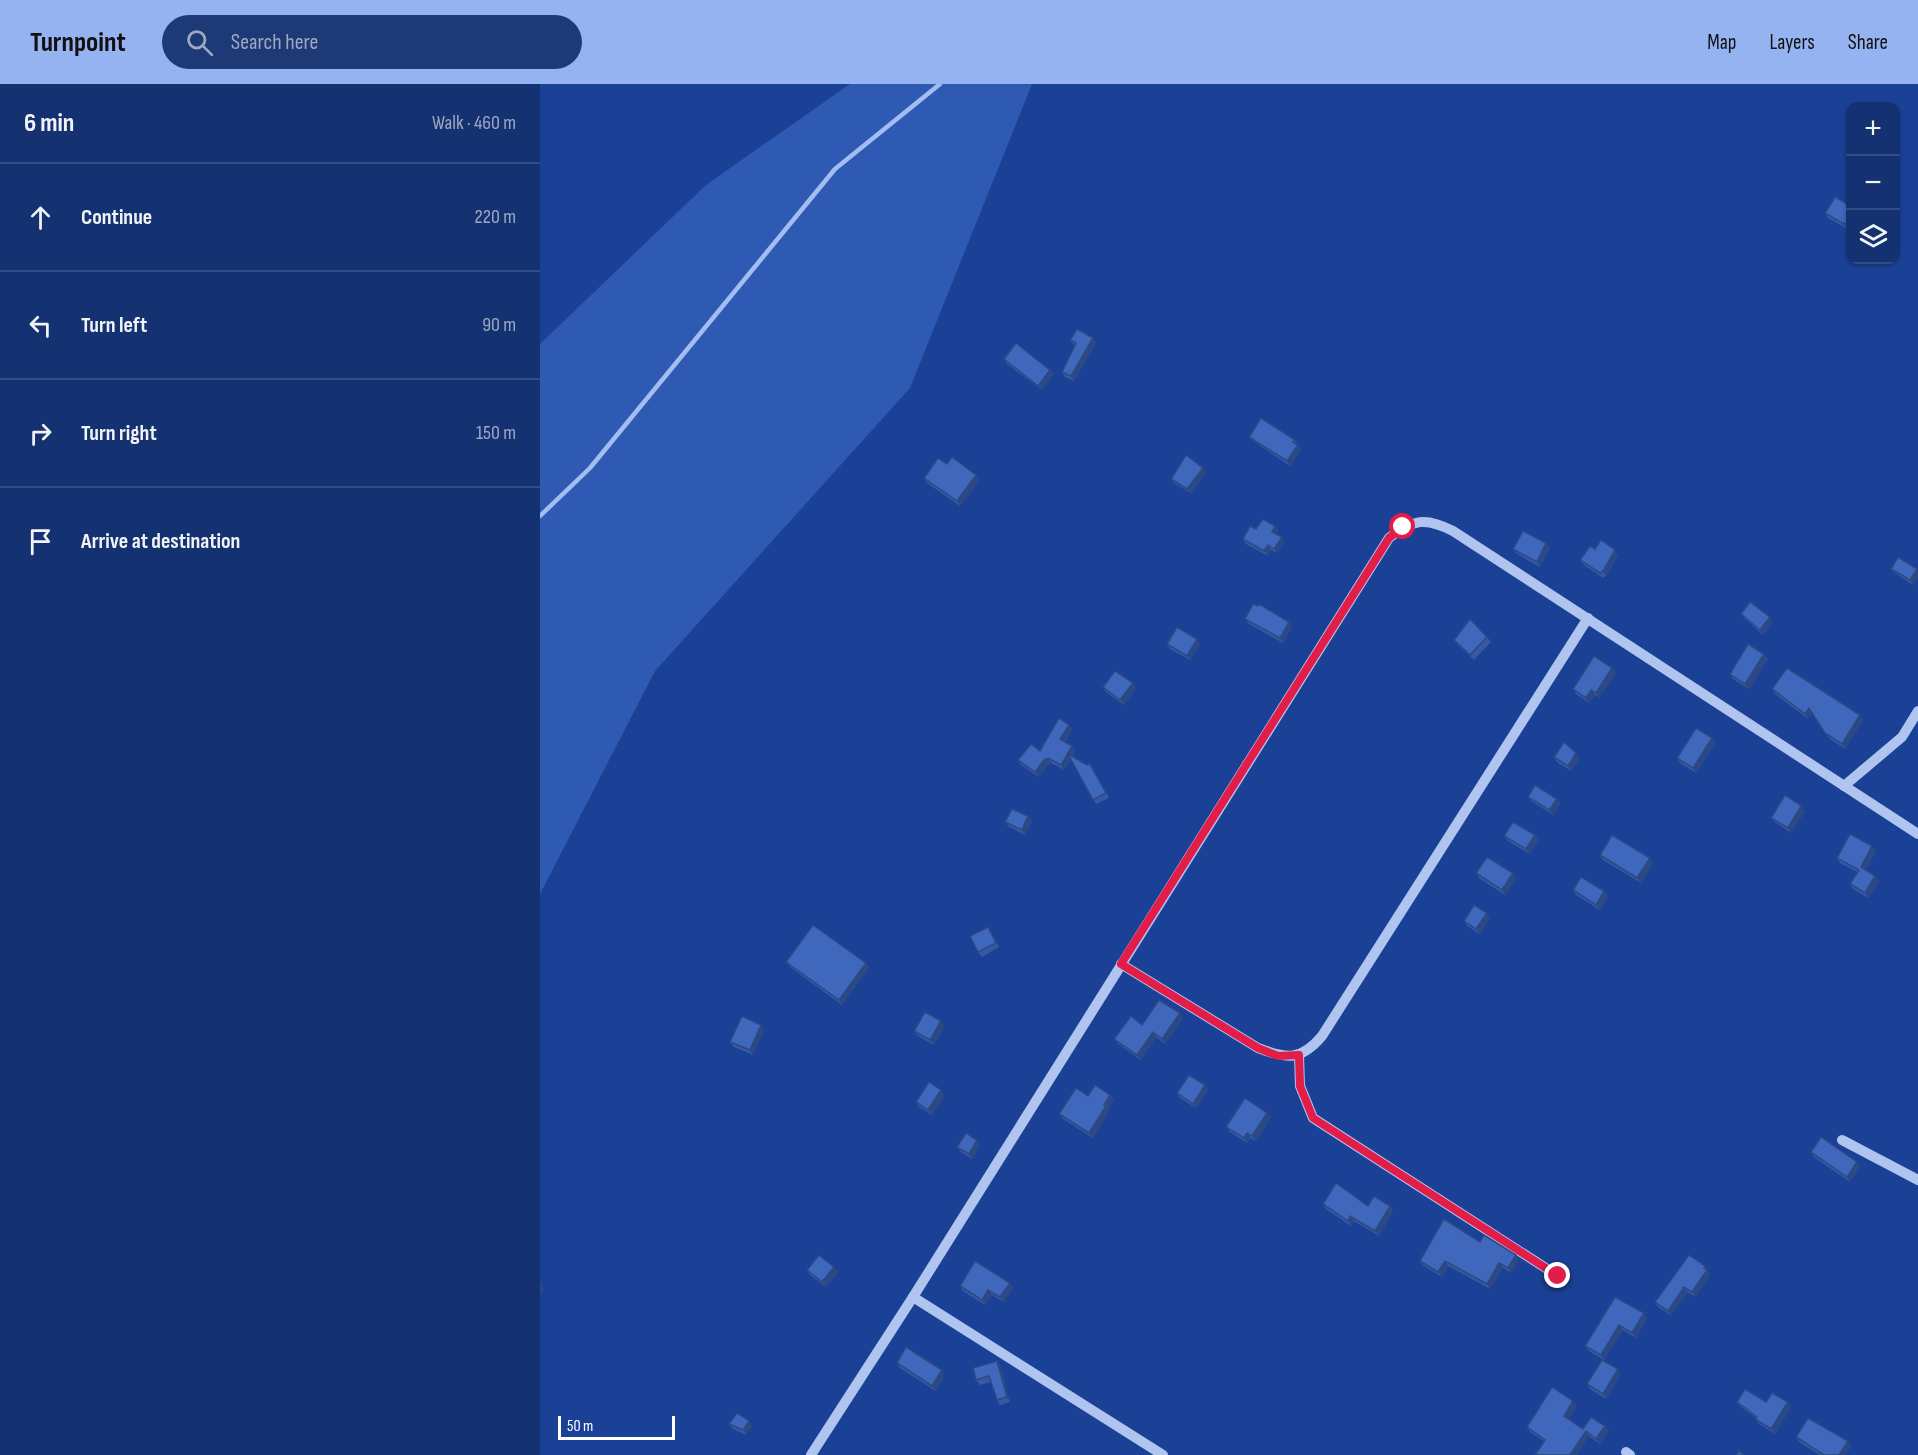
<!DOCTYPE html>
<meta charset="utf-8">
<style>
body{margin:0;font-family:"Sofia Sans Condensed",sans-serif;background:#1d3976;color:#f1f3f6}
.controls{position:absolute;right:18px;top:18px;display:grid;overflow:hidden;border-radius:12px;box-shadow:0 2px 4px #0004}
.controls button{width:54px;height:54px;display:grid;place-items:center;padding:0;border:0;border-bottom:2px solid #334c84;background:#143171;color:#f1f3f6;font:30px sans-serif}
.scale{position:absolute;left:18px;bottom:15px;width:117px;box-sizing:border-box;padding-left:6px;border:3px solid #fff;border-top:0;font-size:16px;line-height:21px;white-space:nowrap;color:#fff;-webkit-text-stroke:4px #1b4197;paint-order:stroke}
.stop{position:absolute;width:18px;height:18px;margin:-14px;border:4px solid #e11d48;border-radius:50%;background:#fff}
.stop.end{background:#e11d48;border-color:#fff;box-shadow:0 2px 6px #0008}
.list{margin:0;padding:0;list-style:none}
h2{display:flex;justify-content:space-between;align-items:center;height:78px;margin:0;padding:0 24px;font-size:26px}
h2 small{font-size:20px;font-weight:400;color:#9da9c3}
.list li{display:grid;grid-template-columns:39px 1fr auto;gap:18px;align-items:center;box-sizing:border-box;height:108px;padding:0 24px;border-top:2px solid #334c84}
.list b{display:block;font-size:22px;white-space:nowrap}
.list em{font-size:20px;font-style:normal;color:#9da9c3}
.icon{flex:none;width:33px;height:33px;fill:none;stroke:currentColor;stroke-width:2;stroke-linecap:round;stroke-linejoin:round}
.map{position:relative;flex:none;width:1378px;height:1371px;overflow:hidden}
header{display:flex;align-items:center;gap:36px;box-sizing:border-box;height:84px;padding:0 30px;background:#95b2f1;color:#111}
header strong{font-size:28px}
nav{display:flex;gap:33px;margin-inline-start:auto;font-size:21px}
.search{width:420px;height:54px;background:#1d3976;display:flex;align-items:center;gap:15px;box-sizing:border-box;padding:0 21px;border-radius:33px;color:#9da9c3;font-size:22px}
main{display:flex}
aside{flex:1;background:#143171}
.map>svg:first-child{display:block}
.green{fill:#2f5ab4}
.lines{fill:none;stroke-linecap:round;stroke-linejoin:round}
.stream{stroke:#a3bdf2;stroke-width:4.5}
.minor{stroke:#b0c4f0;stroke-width:10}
.wall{fill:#3659a2}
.shaded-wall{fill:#2c4984}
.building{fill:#3f68bc;stroke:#2c4984;stroke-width:1.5}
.route{stroke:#e11d48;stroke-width:8}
</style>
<header>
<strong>Turnpoint</strong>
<div class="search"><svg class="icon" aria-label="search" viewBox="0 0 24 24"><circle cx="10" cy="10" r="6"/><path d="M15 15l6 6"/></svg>Search here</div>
<nav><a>Map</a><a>Layers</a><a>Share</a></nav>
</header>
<main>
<aside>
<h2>6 min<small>Walk · 460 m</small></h2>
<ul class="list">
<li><svg class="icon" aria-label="ahead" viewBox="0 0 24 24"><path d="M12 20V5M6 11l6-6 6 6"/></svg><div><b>Continue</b></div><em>220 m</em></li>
<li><svg class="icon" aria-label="left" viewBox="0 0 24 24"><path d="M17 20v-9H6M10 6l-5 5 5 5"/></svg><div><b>Turn left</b></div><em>90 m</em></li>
<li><svg class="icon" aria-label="right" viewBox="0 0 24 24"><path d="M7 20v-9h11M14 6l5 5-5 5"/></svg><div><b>Turn right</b></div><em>150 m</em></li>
<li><svg class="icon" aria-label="arrive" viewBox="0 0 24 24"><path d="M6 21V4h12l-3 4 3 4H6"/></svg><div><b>Arrive at destination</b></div></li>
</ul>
</aside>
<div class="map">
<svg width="1378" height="1371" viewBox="0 0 1378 1371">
<rect width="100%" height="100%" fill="#1b4197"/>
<!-- green -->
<polygon class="green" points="310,0 492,0 370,304 115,587 0,810 0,260 166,101"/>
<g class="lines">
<!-- stream -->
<polyline class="stream" points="0,432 50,384 295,85 400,0"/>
<!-- minor -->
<g class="minor">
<polyline points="1304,702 1362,653 1378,627"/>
<path d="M581,880L718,964C747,975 761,977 782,952L1048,534"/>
<polyline points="759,971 760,1002 773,1034 1018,1192"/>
<polyline points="1302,1056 1378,1096"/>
<polyline points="373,1213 623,1371"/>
<polyline points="1086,1368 1090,1371"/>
<path d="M271,1371L373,1213L849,454C873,435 886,433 913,447L1378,750"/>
</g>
</g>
<!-- wall -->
<g class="wall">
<polygon points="1311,122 1311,145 1308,143 1308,145 1288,134 1285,129"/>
<polygon points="553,254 556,259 534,297 525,293 522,288 535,262 530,256"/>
<polygon points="464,275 510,286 514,290 502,306 467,280"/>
<polygon points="709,353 755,356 761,366 750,382 713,357"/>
<polygon points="407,380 436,391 440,396 420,422 387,399 384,394"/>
<polygon points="666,389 651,409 635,400 631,395"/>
<polygon points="735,442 738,446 736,450 745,458 737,469 731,466 728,472 706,460 703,455"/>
<polygon points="1006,459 1010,464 1000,483 977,470 973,465"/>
<polygon points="1055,465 1078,471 1066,492 1063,494 1044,481 1040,476"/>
<polygon points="1351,485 1377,485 1378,487 1378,494 1373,501 1355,489"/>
<polygon points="1201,530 1233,538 1223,551 1204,534"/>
<polygon points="705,535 752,543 743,559 709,540"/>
<polygon points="947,553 951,558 934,576 918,561 914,556"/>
<polygon points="627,560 660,560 650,576 630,565"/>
<polygon points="1224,570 1228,575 1209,605 1193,595 1190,590"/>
<polygon points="1072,584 1076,589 1059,613 1055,611 1049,619 1036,610 1033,605"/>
<polygon points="593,599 596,604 584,621 566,608 563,603"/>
<polygon points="1232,605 1320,631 1323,636 1305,665 1289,654 1272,629 1268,635 1235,610"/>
<polygon points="529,641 532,646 525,658 532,662 535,667 532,673 547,681 550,680 569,714 556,720 531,675 524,686 511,679 510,681 508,680 499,693 481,681 478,676 500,667"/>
<polygon points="1172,654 1175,659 1156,689 1140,679 1137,674"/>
<polygon points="1014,673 1040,674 1031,687 1017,678"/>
<polygon points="988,713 1017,715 1020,720 1013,731 991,717"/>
<polygon points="1265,727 1251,749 1235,738 1231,734"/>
<polygon points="488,732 492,737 485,751 469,743 465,738"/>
<polygon points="995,751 998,756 990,770 968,757 964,752"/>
<polygon points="1336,767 1326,786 1335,792 1339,797 1328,814 1313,805 1310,800 1317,788 1300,779 1297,774"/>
<polygon points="1060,771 1113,779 1101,799 1063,776"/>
<polygon points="936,789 973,789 976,794 965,811 939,794"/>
<polygon points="1033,806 1064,807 1068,812 1060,826 1036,811"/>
<polygon points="947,829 950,833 940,850 927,842 924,837"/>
<polygon points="451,848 459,863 442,873 438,868"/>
<polygon points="246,878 326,879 329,884 302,921 250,883"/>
<polygon points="643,934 625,960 616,953 601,976 578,960 574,955 602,941"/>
<polygon points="405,942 394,961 378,952 374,947"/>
<polygon points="224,946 213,971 194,963 190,958"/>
<polygon points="668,1006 656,1024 640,1014 637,1009"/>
<polygon points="405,1011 392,1031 379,1023 376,1018"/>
<polygon points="570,1011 574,1016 568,1025 569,1027 553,1054 523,1035 519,1030 548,1012"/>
<polygon points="727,1029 731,1033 716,1057 710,1054 707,1059 690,1048 686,1043"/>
<polygon points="440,1061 432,1075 421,1068 417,1063"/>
<polygon points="1271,1068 1317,1078 1320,1083 1310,1098 1274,1073"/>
<polygon points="783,1120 850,1122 853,1127 839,1152 814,1137 811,1142 786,1125"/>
<polygon points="940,1158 979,1176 971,1189 963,1184 950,1205 908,1182 902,1193 884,1182 880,1177"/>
<polygon points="1165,1182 1170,1191 1155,1213 1148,1208 1131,1231 1118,1223 1115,1218"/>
<polygon points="294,1183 298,1188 286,1203 270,1191 267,1186"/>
<polygon points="470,1199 473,1204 464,1218 452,1211 445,1221 423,1207 420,1202"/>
<polygon points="1075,1213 1107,1234 1096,1254 1083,1246 1064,1276 1049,1267 1045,1262"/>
<polygon points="457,1277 460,1281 470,1318 460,1321 457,1316 451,1298 440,1301 436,1296"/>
<polygon points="357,1279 405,1291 396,1307 360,1284"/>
<polygon points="1081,1290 1066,1315 1050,1305 1047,1300"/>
<polygon points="1197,1318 1248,1318 1251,1323 1235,1350 1219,1340 1215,1335 1216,1334 1201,1323"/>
<polygon points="1037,1322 1028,1335 1043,1345 1065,1342 1069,1347 1060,1360 1049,1352 1004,1357 990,1348 987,1343"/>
<polygon points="189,1340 212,1342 206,1351 193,1345"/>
<polygon points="1256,1353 1311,1362 1305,1371 1280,1371 1259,1358"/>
</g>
<!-- shaded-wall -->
<g class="shaded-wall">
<polygon points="553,254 556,259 534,297 531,292"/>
<polygon points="510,286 514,290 502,306 498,302"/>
<polygon points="758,361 761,366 750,382 747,377"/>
<polygon points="663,384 666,389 651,409 647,405"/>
<polygon points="436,391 440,396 420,422 417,417"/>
<polygon points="735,442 738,446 735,452 732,448"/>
<polygon points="742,453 745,458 737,469 734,465"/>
<polygon points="1006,459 1010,464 1000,483 997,478"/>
<polygon points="728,461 731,466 728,472 724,467"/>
<polygon points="1075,466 1078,471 1066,492 1063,487"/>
<polygon points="1377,485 1378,487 1378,494 1373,501 1370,496"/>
<polygon points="1230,533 1233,538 1223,551 1220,546"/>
<polygon points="749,538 752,543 743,559 740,554"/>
<polygon points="657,555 660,560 650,576 647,572"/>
<polygon points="1224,570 1228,575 1209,605 1205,600"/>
<polygon points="1072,584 1076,589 1059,613 1056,609"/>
<polygon points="593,599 596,604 584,621 580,616"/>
<polygon points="1051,606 1055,611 1049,619 1046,614"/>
<polygon points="1269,624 1273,628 1268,635 1265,630"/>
<polygon points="1320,631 1323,636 1305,665 1302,660"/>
<polygon points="529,641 532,646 523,660 520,655"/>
<polygon points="1172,654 1175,659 1156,689 1153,684"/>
<polygon points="532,662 535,667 524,686 521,681"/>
<polygon points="1036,669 1040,674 1031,687 1028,682"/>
<polygon points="508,674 511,679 510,681 506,676"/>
<polygon points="505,675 508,680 499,693 495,688"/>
<polygon points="1017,715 1020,720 1013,731 1009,726"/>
<polygon points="1261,722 1265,727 1251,749 1248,744"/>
<polygon points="488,732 492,737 485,751 482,746"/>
<polygon points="995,751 998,756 990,770 986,765"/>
<polygon points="1332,762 1336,767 1325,788 1321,783"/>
<polygon points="1110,774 1113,779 1101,799 1097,794"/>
<polygon points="973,789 976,794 965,811 962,806"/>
<polygon points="1335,792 1339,797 1328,814 1325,809"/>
<polygon points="1064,807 1068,812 1060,826 1056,821"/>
<polygon points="947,829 950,833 940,850 936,845"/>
<polygon points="326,879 329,884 302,921 299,916"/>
<polygon points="640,929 643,934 625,960 622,955"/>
<polygon points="401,937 405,942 394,961 390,956"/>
<polygon points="221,941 224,946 213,971 210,966"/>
<polygon points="613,948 616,953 601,976 597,971"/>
<polygon points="665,1001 668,1006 656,1024 653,1020"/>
<polygon points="401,1006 405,1011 392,1031 388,1026"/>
<polygon points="570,1011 574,1016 568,1025 569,1027 553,1054 549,1049 564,1021"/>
<polygon points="727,1029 731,1033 716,1057 712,1052"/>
<polygon points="707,1049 710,1054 707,1059 704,1054"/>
<polygon points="437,1056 440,1061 432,1075 429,1070"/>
<polygon points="1317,1078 1320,1083 1310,1098 1307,1093"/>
<polygon points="850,1122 853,1127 839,1152 835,1147"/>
<polygon points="810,1132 814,1137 811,1142 808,1137"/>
<polygon points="976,1171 979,1176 971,1189 968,1184"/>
<polygon points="905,1177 908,1182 902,1193 898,1188"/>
<polygon points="959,1179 963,1184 950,1205 947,1200"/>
<polygon points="1165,1182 1170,1191 1155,1213 1152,1208"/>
<polygon points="294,1183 298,1188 286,1203 282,1198"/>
<polygon points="470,1199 473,1204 464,1218 460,1213"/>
<polygon points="0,1200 4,1205 0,1211"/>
<polygon points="1144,1203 1148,1208 1131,1231 1128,1227"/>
<polygon points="448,1206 452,1211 445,1221 442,1216"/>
<polygon points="1104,1229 1107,1234 1096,1254 1092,1249"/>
<polygon points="1079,1241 1083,1246 1064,1276 1061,1271"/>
<polygon points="457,1277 460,1281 470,1318 467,1313"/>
<polygon points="1078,1285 1081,1290 1066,1315 1063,1310"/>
<polygon points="402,1286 405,1291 396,1307 392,1302"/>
<polygon points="1033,1317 1037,1322 1027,1337 1024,1332"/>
<polygon points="1248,1318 1251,1323 1235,1350 1231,1345"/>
<polygon points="209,1337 212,1342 206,1351 203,1346"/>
<polygon points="1065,1342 1069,1347 1060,1360 1056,1355"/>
<polygon points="1046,1347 1049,1352 1037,1371 1030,1371"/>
<polygon points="1308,1357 1311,1362 1305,1371 1299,1371"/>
</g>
<!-- building -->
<g class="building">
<polygon points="1295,113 1311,122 1311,137 1308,141 1305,139 1304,140 1285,129"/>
<polygon points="537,245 553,254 531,292 522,288 536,259 530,256"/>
<polygon points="476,259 510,286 498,302 464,275"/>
<polygon points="721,334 755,356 753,358 758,361 747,377 709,353"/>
<polygon points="646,371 663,384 647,405 631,395"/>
<polygon points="412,373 436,391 417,417 384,394 398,374 407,380"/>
<polygon points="723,435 735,442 732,448 742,453 734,465 728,461 724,467 703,455 710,442 716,445"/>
<polygon points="983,447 1006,459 997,478 973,465"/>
<polygon points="1061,456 1075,466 1063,487 1060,489 1040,476 1050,462 1055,465"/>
<polygon points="1358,473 1377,485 1370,496 1351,485"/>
<polygon points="1210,518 1230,533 1220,546 1201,530"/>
<polygon points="713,520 718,522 719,520 749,538 740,554 705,535"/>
<polygon points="930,535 947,553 930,571 914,556"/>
<polygon points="637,543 657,555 647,572 627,560"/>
<polygon points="1208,560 1224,570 1205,600 1190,590"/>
<polygon points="1054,572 1072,584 1056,609 1051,606 1046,614 1033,605"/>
<polygon points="1247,584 1320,631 1302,660 1285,649 1269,624 1265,630 1232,605"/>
<polygon points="575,587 593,599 580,616 563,603"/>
<polygon points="519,634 529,641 520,655 532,662 521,681 508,674 506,676 505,675 495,688 478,676 491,660 500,667"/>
<polygon points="1156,644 1172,654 1153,684 1137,674"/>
<polygon points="1024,658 1036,669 1028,682 1014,673"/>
<polygon points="528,670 547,681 550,680 566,709 553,716"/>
<polygon points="995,701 1017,715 1009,726 988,713"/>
<polygon points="1245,711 1261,722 1248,744 1231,734"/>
<polygon points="472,725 488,732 482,746 465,738"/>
<polygon points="973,738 995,751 986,765 964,752"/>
<polygon points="1310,750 1332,762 1321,783 1335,792 1325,809 1310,800 1319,786 1297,774"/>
<polygon points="1072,751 1110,774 1097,794 1060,771"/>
<polygon points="947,773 973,789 962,806 936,789"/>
<polygon points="1041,793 1064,807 1056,821 1033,806"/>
<polygon points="934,821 947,829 936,845 924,837"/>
<polygon points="273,841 326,879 299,916 246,878"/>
<polygon points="448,843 456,859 438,868 430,852"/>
<polygon points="619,916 640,929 622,955 613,948 597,971 574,955 591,932 602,941"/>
<polygon points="385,928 401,937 390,956 374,947"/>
<polygon points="202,932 221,941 210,966 190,958"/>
<polygon points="649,991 665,1001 653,1020 637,1009"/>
<polygon points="389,998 401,1006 388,1026 376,1018"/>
<polygon points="555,1001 570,1011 564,1021 566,1022 549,1049 519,1030 536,1004 548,1012"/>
<polygon points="705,1014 727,1029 712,1052 707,1049 704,1054 686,1043"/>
<polygon points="426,1049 437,1056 429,1070 417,1063"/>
<polygon points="1281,1053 1317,1078 1307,1093 1271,1068"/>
<polygon points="796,1099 828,1122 834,1112 850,1122 835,1147 810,1132 808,1137 783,1120"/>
<polygon points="904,1135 940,1158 944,1151 976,1171 968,1184 959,1179 947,1200 905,1177 898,1188 880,1177"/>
<polygon points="279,1171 294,1183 282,1198 267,1186"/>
<polygon points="1149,1171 1165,1182 1164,1184 1167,1186 1152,1208 1144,1203 1128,1227 1115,1218"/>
<polygon points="435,1177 470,1199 460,1213 448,1206 442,1216 420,1202"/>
<polygon points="1075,1213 1104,1229 1092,1249 1079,1241 1061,1271 1045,1262"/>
<polygon points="366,1263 402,1286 392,1302 357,1279"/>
<polygon points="1062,1276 1078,1285 1063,1310 1047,1300"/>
<polygon points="457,1277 467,1313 457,1316 449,1292 436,1296 433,1284"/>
<polygon points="1012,1303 1033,1317 1024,1332 1043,1345 1051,1333 1065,1342 1056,1355 1046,1347 1030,1371 995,1371 1005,1356 987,1343"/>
<polygon points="1205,1305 1226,1318 1232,1309 1248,1318 1231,1345 1215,1335 1217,1333 1197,1318"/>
<polygon points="197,1329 209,1337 203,1346 189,1340"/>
<polygon points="1268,1334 1308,1357 1299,1371 1284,1371 1256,1353"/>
<polygon points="1199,1367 1204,1371 1196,1371"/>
</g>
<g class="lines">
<!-- route -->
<polyline class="route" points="863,443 849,454 581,880 718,964 738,972 759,971 760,1002 773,1034 1018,1192"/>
</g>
</svg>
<div class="controls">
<button>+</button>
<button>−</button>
<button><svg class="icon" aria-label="layers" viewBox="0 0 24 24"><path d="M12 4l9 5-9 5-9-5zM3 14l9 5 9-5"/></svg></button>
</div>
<div class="scale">50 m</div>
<div class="stop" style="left:863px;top:443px"></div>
<div class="stop end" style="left:1018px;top:1192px"></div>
</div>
</main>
